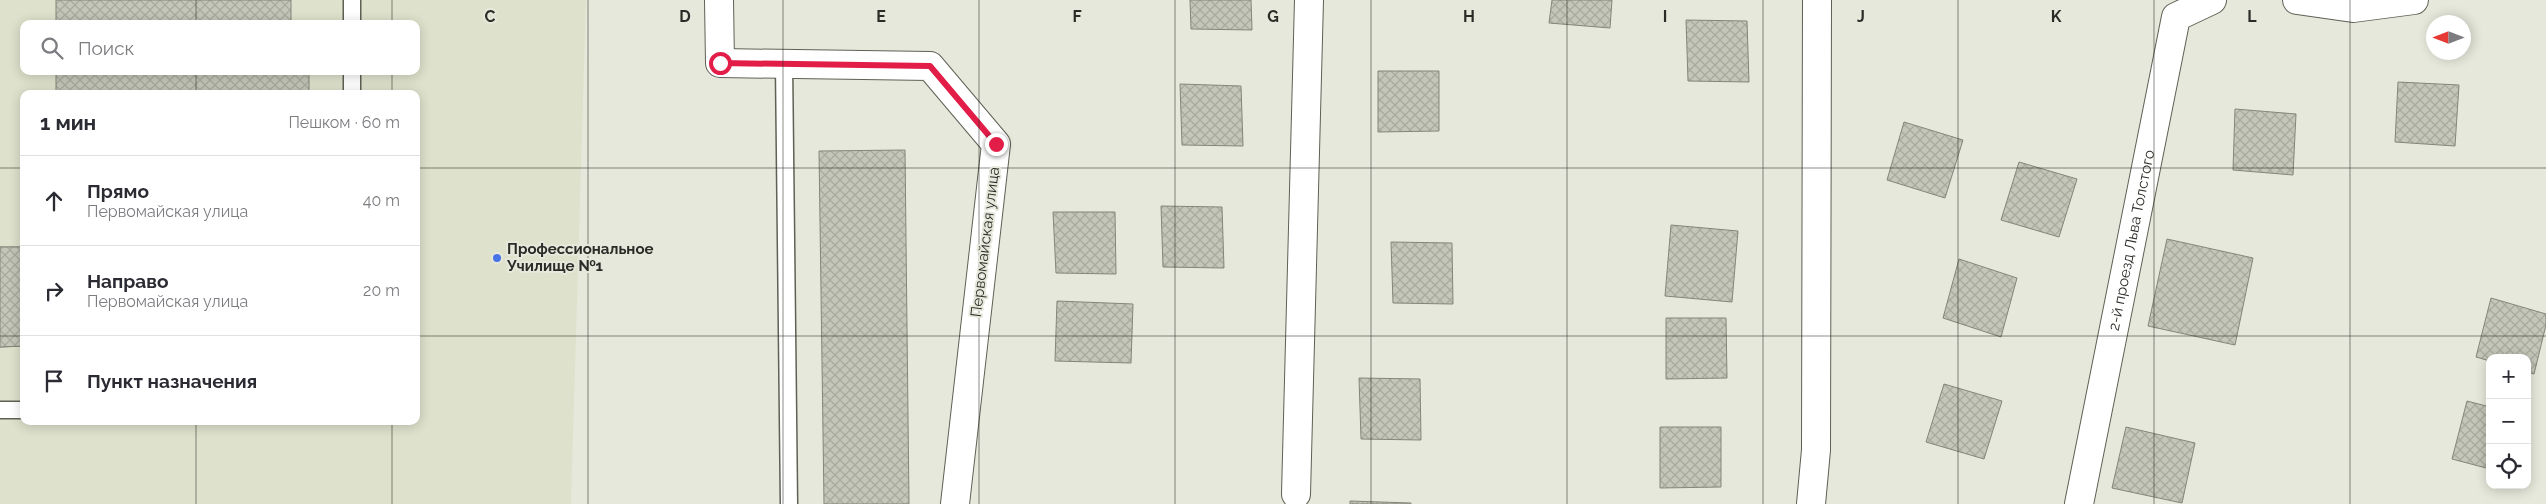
<!DOCTYPE html>
<html lang="ru">
<meta charset="utf-8">
<style>
body{margin:0;font-family:Raleway,sans-serif;background:#f7f7f7;color:#2b2b33}
.controls{position:absolute;right:15px;bottom:15px;display:grid;overflow:hidden;border-radius:10px;box-shadow:0 2px 12px #0003}
.controls button{width:45px;height:45px;display:grid;place-items:center;padding:0;border:0;border-bottom:1px solid #e1e1e2;background:#fff;color:#2b2b33;font:25px sans-serif}
.compass{position:absolute;left:2426px;top:15px;width:45px;height:45px;border-radius:50%;background:#fff;box-shadow:0 2px 12px #0003;rotate:270deg}
.stop{position:absolute;width:15px;height:15px;margin:-11px;border:4px solid #e11d48;border-radius:50%;background:#fff}
.stop.end{background:#e11d48;border-color:#fff;box-shadow:0 1px 5px #0008}
.list{margin:0;padding:0;list-style:none}
h2{display:flex;justify-content:space-between;align-items:center;height:65px;margin:0;padding:0 20px;font-size:21px}
h2 small{font-size:16px;font-weight:400;color:#7c7c81}
.list li{display:grid;grid-template-columns:32px 1fr auto;gap:15px;align-items:center;box-sizing:border-box;height:90px;padding:0 20px;border-top:1px solid #e1e1e2}
.list b{display:block;font-size:19px;white-space:nowrap}
.list p{margin:0;font-size:16px;white-space:nowrap;color:#7c7c81}
.list em{font-size:16px;font-style:normal;color:#7c7c81}
.icon{flex:none;width:28px;height:28px;fill:none;stroke:currentColor;stroke-width:2;stroke-linecap:round;stroke-linejoin:round}
.map{position:relative;flex:none;width:2546px;height:504px;overflow:hidden}
.search{position:absolute;background:#fff;box-shadow:0 2px 12px #0003;left:20px;top:20px;width:400px;height:55px;display:flex;align-items:center;gap:12px;box-sizing:border-box;padding:0 18px;border-radius:10px;color:#7c7c81;font-size:19px}
.panel{position:absolute;background:#fff;box-shadow:0 2px 12px #0003;left:20px;top:90px;width:400px;height:335px;border-radius:10px}
.map>svg:first-child{display:block}
.built{fill:#dee2cc;fill-rule:evenodd}
.building{fill:url(#building-cross-hatch);stroke:#84867a}
.lines{fill:none;stroke-linecap:round;stroke-linejoin:round}
.lane-casing{stroke:#5f6155;stroke-width:19}
.street-casing{stroke:#5f6155;stroke-width:30}
.lane{stroke:#fff;stroke-width:16}
.street{stroke:#fff;stroke-width:28}
.route{stroke:#e11d48;stroke-width:6}
.grid{fill:none;stroke:#2b2c27;stroke-width:1;stroke-opacity:0.55}
.poi-dot{fill:#4673e5;stroke:#e6e8db;stroke-width:2}
.labels{text-anchor:middle;dominant-baseline:central;stroke-width:4;stroke-linejoin:round;paint-order:stroke}
.street-label{font-size:15px;fill:#2b2c27;stroke:#e6e8db}
.poi-label{font-size:15px;font-weight:bold;fill:#2b2c27;stroke:#e6e8db;text-anchor:start}
.grid-label{font-size:16px;text-anchor:middle;font-weight:bold;fill:#2b2c27;stroke:#e6e8db;stroke-width:4;stroke-linejoin:round;paint-order:stroke}
</style>
<div class="map">
<svg width="2546" height="504" viewBox="0 0 2546 504">
<defs>
<pattern id="building-cross-hatch" width="8" height="8" patternUnits="userSpaceOnUse" patternTransform="scale(1.25)"><rect width="8" height="8" fill="#c3c6b8"/><path d="M0 0l8 8M0 8l8-8" fill="none" stroke="#a8aa9e"/></pattern>
</defs>
<rect width="100%" height="100%" fill="#e6e8db"/>
<!-- built -->
<path class="built" d="M0,0H586L571,504H0ZM24,24H416V71H24ZM24,94H416V421H24Z"/>
<!-- building -->
<g class="building">
<rect x="56" y="0" width="235" height="24"/>
<polygon points="1190,0 1251,0 1252,30 1191,29"/>
<polygon points="1552,0 1612,0 1610,28 1549,23"/>
<polygon points="1686,20 1747,21 1749,82 1688,81"/>
<rect x="56" y="71" width="253" height="23"/>
<polygon points="1378,71 1439,71 1439,131 1378,132"/>
<polygon points="2398,82 2459,85 2455,146 2395,142"/>
<polygon points="1180,84 1241,86 1243,146 1182,145"/>
<polygon points="2235,109 2296,114 2293,175 2233,170"/>
<polygon points="1904,122 1963,140 1945,198 1887,180"/>
<polygon points="905,150 909,504 824,504 819,151"/>
<polygon points="2019,162 2077,179 2059,237 2001,220"/>
<polygon points="1161,206 1222,207 1224,268 1163,267"/>
<polygon points="1053,212 1115,212 1116,274 1056,273"/>
<polygon points="1671,225 1738,231 1732,302 1665,296"/>
<polygon points="2167,239 2253,258 2235,345 2148,326"/>
<polygon points="1391,242 1452,243 1453,304 1393,303"/>
<polygon points="0,247 24,247 24,346 0,347"/>
<polygon points="0,247 24,247 24,346 0,347"/>
<polygon points="1959,259 2017,278 2001,337 1943,318"/>
<polygon points="2491,298 2546,314 2546,325 2534,374 2527,372 2527,358 2490,358 2490,361 2476,357"/>
<polygon points="1057,301 1133,304 1131,363 1055,361"/>
<polygon points="1666,318 1726,318 1727,378 1666,379"/>
<polygon points="1359,378 1420,379 1421,440 1361,439"/>
<polygon points="1944,384 2002,401 1984,459 1926,442"/>
<polygon points="2467,401 2490,407 2490,469 2452,459"/>
<polygon points="1660,427 1721,427 1721,487 1660,488"/>
<polygon points="2126,427 2195,443 2182,503 2112,488"/>
<polygon points="1350,501 1411,503 1411,504 1350,504"/>
</g>
<g class="lines">
<!-- lane casing -->
<g class="lane-casing">
<g id="lane">
<polyline points="352,0 352,24"/>
<polyline points="784,64 789,504"/>
<polyline points="352,71 352,94"/>
<polyline points="0,410 24,410"/>
</g>
</g>
<!-- street casing -->
<g class="street-casing">
<g id="street">
<polyline points="719,0 720,63 930,66 996,144 955,504"/>
<polyline points="2297,0 2353,8 2414,0"/>
<polyline points="1296,494 1309,0"/>
<polyline points="1811,504 1816,450 1817,0"/>
<path id="s1" d="M2079,504L2176,17L2212,0"/>
</g>
</g>
<!-- lane -->
<use href="#lane" class="lane"/>
<!-- street -->
<use href="#street" class="street"/>
</g>
<g class="lines">
<!-- route -->
<polyline class="route" points="720,63 930,66 996,144"/>
</g>
<!-- grid -->
<path class="grid" d="M196,0V24M392,0V24M588,0V504M783,0V504M979,0V504M1175,0V504M1371,0V504M1567,0V504M1763,0V504M1958,0V504M2154,0V504M2350,0V504M196,71V94M392,71V94M0,168H24M416,168H2546M0,336H24M416,336H2546M196,421V504M392,421V504"/>
<!-- markers -->
<circle class="poi-dot" cx="497" cy="258" r="5"/>
<g class="labels">
<!-- street labels -->
<g class="street-label">
<text stroke="none"><textPath href="#s1" startOffset="269">2-й проезд Льва Толстого</textPath></text>
<text transform="translate(985 242) rotate(-83)">Первомайская улица</text>
</g>
<!-- poi labels -->
<g class="poi-label">
<text x="507" y="249">Профессиональное<tspan x="507" dy="17">Училище №1</tspan></text>
</g>
</g>
<g class="grid-label">
<text x="490" y="22">C</text>
<text x="685" y="22">D</text>
<text x="881" y="22">E</text>
<text x="1077" y="22">F</text>
<text x="1273" y="22">G</text>
<text x="1469" y="22">H</text>
<text x="1665" y="22">I</text>
<text x="1861" y="22">J</text>
<text x="2056" y="22">K</text>
<text x="2252" y="22">L</text>
</g>
</svg>
<div class="controls">
<button>+</button>
<button>−</button>
<button><svg class="icon" aria-label="locate" viewBox="0 0 24 24"><circle cx="12" cy="12" r="6"/><path d="M12 2v4M12 18v4M2 12h4M18 12h4"/></svg></button>
</div>
<svg class="compass" viewBox="-18 -18 36 36"><path d="M0-13l5 13h-10z" fill="#e53935"/><path d="M0 13l5-13h-10z" fill="#7c7c81"/></svg>
<div class="stop" style="left:720px;top:63px"></div>
<div class="stop end" style="left:996px;top:144px"></div>
<div class="search"><svg class="icon" aria-label="search" viewBox="0 0 24 24"><circle cx="10" cy="10" r="6"/><path d="M15 15l6 6"/></svg>Поиск</div>
<section class="panel">
<h2>1 мин<small>Пешком · 60 m</small></h2>
<ul class="list">
<li><svg class="icon" aria-label="ahead" viewBox="0 0 24 24"><path d="M12 20V5M6 11l6-6 6 6"/></svg><div><b>Прямо</b><p>Первомайская улица</p></div><em>40 m</em></li>
<li><svg class="icon" aria-label="right" viewBox="0 0 24 24"><path d="M7 20v-9h11M14 6l5 5-5 5"/></svg><div><b>Направо</b><p>Первомайская улица</p></div><em>20 m</em></li>
<li><svg class="icon" aria-label="arrive" viewBox="0 0 24 24"><path d="M6 21V4h12l-3 4 3 4H6"/></svg><div><b>Пункт назначения</b></div></li>
</ul>
</section>
</div>
